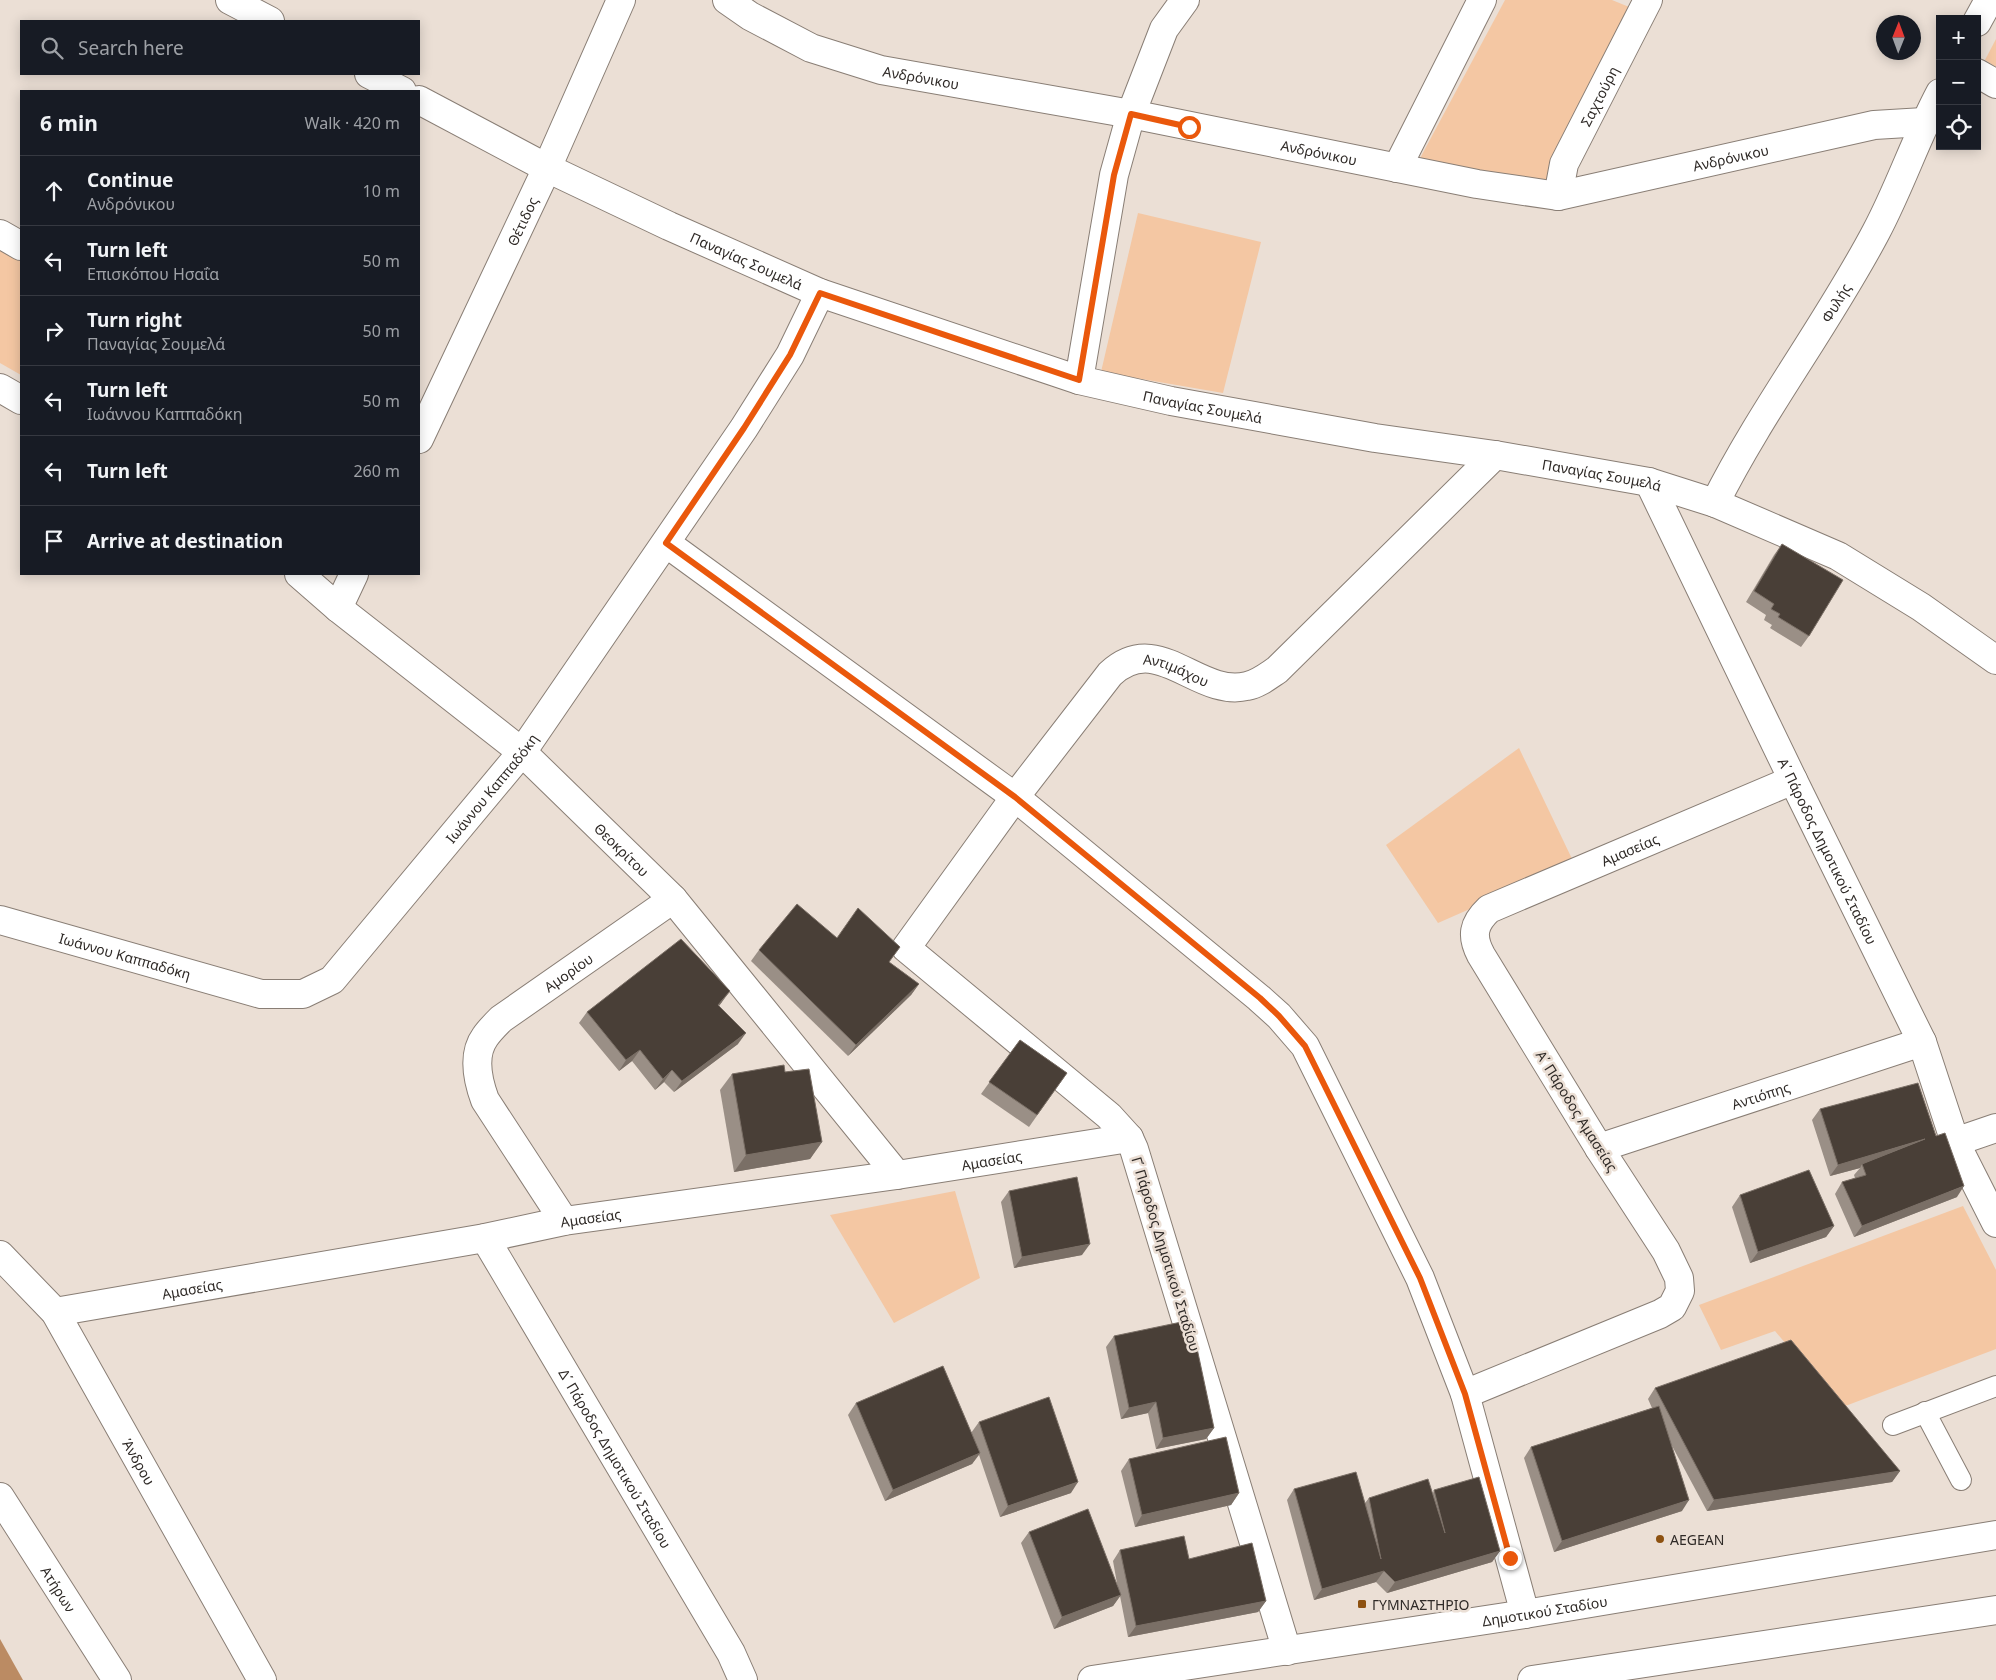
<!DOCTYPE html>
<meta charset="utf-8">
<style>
body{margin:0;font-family:"Noto Sans",sans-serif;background:#242831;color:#f1f3f6}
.controls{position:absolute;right:15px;top:15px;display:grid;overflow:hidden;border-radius:0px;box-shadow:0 2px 12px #0003}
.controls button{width:45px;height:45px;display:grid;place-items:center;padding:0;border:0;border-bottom:1px solid #363941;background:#171b24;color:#f1f3f6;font:25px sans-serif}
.compass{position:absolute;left:1876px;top:15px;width:45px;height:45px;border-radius:50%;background:#171b24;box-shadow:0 2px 12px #0003;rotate:1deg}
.stop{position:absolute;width:15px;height:15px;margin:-11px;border:4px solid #ea580c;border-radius:50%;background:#fff}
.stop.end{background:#ea580c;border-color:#fff;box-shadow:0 1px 5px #0008}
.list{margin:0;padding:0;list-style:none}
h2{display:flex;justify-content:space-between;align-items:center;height:65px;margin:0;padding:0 20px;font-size:21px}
h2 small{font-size:16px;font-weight:400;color:#9ea1a6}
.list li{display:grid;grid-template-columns:32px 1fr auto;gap:15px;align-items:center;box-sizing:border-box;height:70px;padding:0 20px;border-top:1px solid #363941}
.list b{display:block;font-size:19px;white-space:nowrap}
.list p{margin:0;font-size:16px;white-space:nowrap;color:#9ea1a6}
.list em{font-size:16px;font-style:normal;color:#9ea1a6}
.icon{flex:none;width:28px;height:28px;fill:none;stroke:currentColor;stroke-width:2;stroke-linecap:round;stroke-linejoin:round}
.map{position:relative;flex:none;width:1996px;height:1680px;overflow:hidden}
.search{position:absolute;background:#171b24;box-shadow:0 2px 12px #0003;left:20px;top:20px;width:400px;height:55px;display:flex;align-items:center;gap:12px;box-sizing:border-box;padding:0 18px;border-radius:0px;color:#9ea1a6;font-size:19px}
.panel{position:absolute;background:#171b24;box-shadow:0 2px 12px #0003;left:20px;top:90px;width:400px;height:485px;border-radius:0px}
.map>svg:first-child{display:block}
.green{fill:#f4c7a3}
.water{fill:#bb8b63}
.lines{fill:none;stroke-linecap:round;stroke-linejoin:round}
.service-casing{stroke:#897e75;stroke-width:22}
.minor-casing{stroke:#897e75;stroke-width:30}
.tertiary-casing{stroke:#897e75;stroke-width:30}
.secondary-casing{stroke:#897e75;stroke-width:30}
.service{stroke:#fff;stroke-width:20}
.minor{stroke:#fff;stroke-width:28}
.tertiary{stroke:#fff;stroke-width:28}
.secondary{stroke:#fff;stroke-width:28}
.wall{fill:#9a8f86}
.shaded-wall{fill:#7a6f66}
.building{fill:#493f37;stroke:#7a6f66}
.route{stroke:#ea580c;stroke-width:6}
.poi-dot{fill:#8d5110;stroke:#ebdfd5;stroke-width:2}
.labels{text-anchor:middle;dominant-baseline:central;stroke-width:5;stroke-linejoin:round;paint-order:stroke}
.street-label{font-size:14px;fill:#2f2a27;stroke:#ebdfd5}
.poi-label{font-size:14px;fill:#2f2a27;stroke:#ebdfd5;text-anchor:start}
</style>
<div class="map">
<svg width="1996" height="1680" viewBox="0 0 1996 1680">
<rect width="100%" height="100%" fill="#ebdfd5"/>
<!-- green -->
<g class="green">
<polygon points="1505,0 1612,0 1634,9 1546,186 1418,162"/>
<polygon points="1996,39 1996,67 1985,60"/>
<polygon points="1138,213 1261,242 1223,393 1101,372"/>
<polygon points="0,248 21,260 21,375 0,363"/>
<polygon points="1519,748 1574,863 1438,923 1386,845"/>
<polygon points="955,1191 980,1278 894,1323 830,1215"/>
<polygon points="1963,1206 1996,1270 1996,1349 1840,1408 1775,1331 1721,1350 1699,1305"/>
</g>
<!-- water -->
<polygon class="water" points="0,1639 23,1680 0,1680"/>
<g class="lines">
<!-- service casing -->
<g class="service-casing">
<g id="service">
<polyline points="1925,1412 1961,1480"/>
<polyline points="1893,1425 1996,1386"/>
</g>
</g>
<!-- minor casing -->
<g class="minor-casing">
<g id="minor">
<path id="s1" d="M727,0L750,16L811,48L881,70L1131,114L1477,184L1558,196L1874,125L1924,122"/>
<polyline points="1977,22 1989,0"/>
<polyline points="1977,73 1996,84"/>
<polyline points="1397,168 1482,0"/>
<path id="s2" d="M1558,196L1564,164L1648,0"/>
<polyline points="0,234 21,246"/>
<polyline points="1079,380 1114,175 1131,114 1164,29 1185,0"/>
<polyline points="0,388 21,400"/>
<path id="s3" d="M419,439L547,168L621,0"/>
<path id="s4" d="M1649,482L1793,780L1922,1042L1955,1142L1996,1223"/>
<path id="s5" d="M1715,503C1762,409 1827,325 1876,232C1900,187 1916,138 1940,93"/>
<polyline points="666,543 1015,797 1259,998 1279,1016 1305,1046 1420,1278 1465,1394 1525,1614"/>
<path id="s6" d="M299,574L338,608L522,752L673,899L897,1175"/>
<polyline points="338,608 354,574"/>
<path id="s7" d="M0,920L261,994H303L332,980L522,752L744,428L790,355L820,293"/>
<polyline points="1955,1142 1996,1128"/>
<path id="s8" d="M1599,1148L1922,1042"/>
<path id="s9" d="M564,1221L485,1100C478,1081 472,1055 485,1037C489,1031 495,1025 501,1019L673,899"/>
<path id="s10" d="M485,1238L731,1653L743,1680"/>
<path id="s11" d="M0,1255L55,1312L262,1680"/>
<path id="s12" d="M55,1312L485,1238L564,1221L897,1175L1129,1138"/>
<path id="s13" d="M1465,1394L1660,1314L1672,1307L1680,1291L1679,1278L1666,1251L1599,1148L1481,955C1471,936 1473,924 1489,909L1793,780"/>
<path id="s14" d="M0,1497L117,1680"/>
<path id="s15" d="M1287,1651L1134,1149L1129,1138L1109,1116L906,948L1015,797L1110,674C1158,629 1197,698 1247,686C1258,684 1268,676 1277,670L1495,455"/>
<polyline points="1532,1680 1996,1610"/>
</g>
</g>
<!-- tertiary casing -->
<g class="tertiary-casing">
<g id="tertiary">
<polyline points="230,0 270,21"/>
<polyline points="369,74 402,91"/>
<path id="s16" d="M419,100L547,168L669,226L820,293L1079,380L1171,401L1375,438L1495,455L1649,482L1715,503L1838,556L1921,607L1996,660"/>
<polyline points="1561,1676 1562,1680"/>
</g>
</g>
<!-- secondary casing -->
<g class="secondary-casing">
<g id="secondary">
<path id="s17" d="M1092,1680L1525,1614L1996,1535"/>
</g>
</g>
<!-- service -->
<use href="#service" class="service"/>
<!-- minor -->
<use href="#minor" class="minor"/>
<!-- tertiary -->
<use href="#tertiary" class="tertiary"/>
<!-- secondary -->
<use href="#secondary" class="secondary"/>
</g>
<!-- wall -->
<g class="wall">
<polygon points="1782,544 1809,636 1801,647 1770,628 1772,625 1764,620 1766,615 1746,602 1774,555"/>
<polygon points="837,938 889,962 919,984 911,995 848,1056 751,961 759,950"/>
<polygon points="722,1002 719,1006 738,1044 674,1092 664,1082 655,1090 632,1061 619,1071 579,1023 587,1012"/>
<polygon points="1020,1040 1067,1073 1029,1127 981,1094"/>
<polygon points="785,1072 822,1142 810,1159 734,1172 720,1090 732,1074"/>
<polygon points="1820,1109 1957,1197 1854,1237 1835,1194 1842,1182 1855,1178 1854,1175 1860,1168 1830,1176 1812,1120"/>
<polygon points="1009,1191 1082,1255 1014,1268 1001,1202"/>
<polygon points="1740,1195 1834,1226 1826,1237 1750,1263 1732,1207"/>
<polygon points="1114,1336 1214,1428 1206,1439 1156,1449 1148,1413 1121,1419 1106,1347"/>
<polygon points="1655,1388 1900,1471 1892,1482 1707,1511 1671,1444 1682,1511 1554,1552 1524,1458 1531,1447 1652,1408 1648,1399"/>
<polygon points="856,1403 971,1433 979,1422 1071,1493 1000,1517 979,1455 972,1464 885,1501 848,1415"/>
<polygon points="1129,1459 1239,1493 1231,1505 1135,1527 1121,1471"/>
<polygon points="1294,1489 1365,1503 1369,1498 1433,1493 1434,1490 1500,1551 1492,1562 1387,1593 1376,1582 1314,1600 1287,1500"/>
<polygon points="1029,1532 1118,1589 1113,1561 1120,1550 1189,1559 1266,1601 1258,1612 1128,1637 1120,1596 1113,1606 1054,1629 1021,1543"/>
</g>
<!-- shaded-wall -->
<g class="shaded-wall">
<polygon points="919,984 911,995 848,1056 856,1045"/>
<polygon points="730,991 722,1002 710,1016 718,1005"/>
<polygon points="746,1033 738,1044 674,1092 682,1081"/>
<polygon points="640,1050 632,1061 619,1071 626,1060"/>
<polygon points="672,1070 664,1082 655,1090 663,1079"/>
<polygon points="1925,1139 1862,1164 1860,1168 1830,1176 1838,1165"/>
<polygon points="822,1142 810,1159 734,1172 746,1155"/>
<polygon points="1964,1186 1957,1197 1854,1237 1862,1226"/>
<polygon points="1834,1226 1826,1237 1750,1263 1758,1252"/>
<polygon points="1090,1244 1082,1255 1014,1268 1022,1257"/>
<polygon points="1156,1402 1148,1413 1121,1419 1129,1408"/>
<polygon points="1214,1428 1206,1439 1156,1449 1163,1438"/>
<polygon points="980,1453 972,1464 885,1501 893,1490"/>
<polygon points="1900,1471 1892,1482 1707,1511 1714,1500"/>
<polygon points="1078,1482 1071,1493 1000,1517 1008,1506"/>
<polygon points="1239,1493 1231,1505 1135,1527 1142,1515"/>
<polygon points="1689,1500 1682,1511 1554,1552 1562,1541"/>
<polygon points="1500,1551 1492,1562 1387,1593 1395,1582"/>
<polygon points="1384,1571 1376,1582 1314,1600 1322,1589"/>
<polygon points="1121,1595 1113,1606 1054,1629 1062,1617"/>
<polygon points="1266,1601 1258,1612 1128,1637 1136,1626"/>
</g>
<!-- building -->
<g class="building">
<polygon points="1782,544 1843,580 1809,636 1778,617 1780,614 1771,609 1774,604 1754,591"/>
<polygon points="797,904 837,938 858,908 900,947 889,962 919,984 856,1045 759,950"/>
<polygon points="681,939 730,991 718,1005 746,1033 682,1081 672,1070 663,1079 640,1050 626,1060 587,1012"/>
<polygon points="1020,1040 1067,1073 1037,1115 989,1082"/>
<polygon points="784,1065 785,1072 809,1069 822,1142 746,1155 732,1074"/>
<polygon points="1918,1083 1936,1136 1945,1133 1964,1186 1862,1226 1842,1182 1866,1175 1862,1164 1925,1139 1838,1165 1820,1109"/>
<polygon points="1809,1170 1834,1226 1758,1252 1740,1195"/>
<polygon points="1077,1177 1090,1244 1022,1257 1009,1191"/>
<polygon points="1191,1320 1214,1428 1163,1438 1156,1402 1129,1408 1114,1336"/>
<polygon points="1791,1340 1900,1471 1714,1500 1655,1388"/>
<polygon points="943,1366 980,1453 893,1490 856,1403"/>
<polygon points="1049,1397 1078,1482 1008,1506 979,1422"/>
<polygon points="1659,1406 1689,1500 1562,1541 1531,1447"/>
<polygon points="1226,1437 1239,1493 1142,1515 1129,1459"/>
<polygon points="1356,1472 1381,1559 1369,1498 1428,1479 1445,1533 1434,1490 1479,1477 1500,1551 1395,1582 1384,1571 1322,1589 1294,1489"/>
<polygon points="1088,1509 1121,1595 1062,1617 1029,1532"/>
<polygon points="1184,1536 1189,1559 1252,1543 1266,1601 1136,1626 1120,1550"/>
</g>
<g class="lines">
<!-- route -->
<polyline class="route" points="1189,127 1131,114 1114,175 1079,380 820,293 790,355 744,428 666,543 1015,797 1260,998 1279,1016 1305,1046 1420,1278 1465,1394 1510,1558"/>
</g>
<!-- markers -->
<g class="poi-dot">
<circle cx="1660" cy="1539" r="5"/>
<rect x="1357" y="1599" width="10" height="10" rx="2.5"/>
</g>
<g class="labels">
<!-- street labels -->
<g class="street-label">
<text stroke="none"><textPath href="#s1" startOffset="211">Ανδρόνικου</textPath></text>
<text stroke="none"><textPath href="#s2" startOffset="109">Σαχτούρη</textPath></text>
<text stroke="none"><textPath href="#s1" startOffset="616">Ανδρόνικου</textPath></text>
<text stroke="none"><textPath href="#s1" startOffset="1036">Ανδρόνικου</textPath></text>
<text stroke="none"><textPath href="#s3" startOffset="241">Θέτιδος</textPath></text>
<text stroke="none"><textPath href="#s16" startOffset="365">Παναγίας Σουμελά</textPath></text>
<text stroke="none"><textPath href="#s5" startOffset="234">Φυλής</textPath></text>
<text stroke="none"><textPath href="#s16" startOffset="845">Παναγίας Σουμελά</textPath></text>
<text stroke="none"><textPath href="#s16" startOffset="1250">Παναγίας Σουμελά</textPath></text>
<text stroke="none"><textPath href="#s15" startOffset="1244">Αντιμάχου</textPath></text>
<text stroke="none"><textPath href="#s7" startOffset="595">Ιωάννου Καππαδόκη</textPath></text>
<text stroke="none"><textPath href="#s6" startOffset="425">Θεοκρίτου</textPath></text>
<text stroke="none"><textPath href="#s13" startOffset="839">Αμασείας</textPath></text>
<text stroke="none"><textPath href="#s4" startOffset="410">Α΄ Πάροδος Δημοτικού Σταδίου</textPath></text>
<text stroke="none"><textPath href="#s7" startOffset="130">Ιωάννου Καππαδόκη</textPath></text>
<text stroke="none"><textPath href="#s9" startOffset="316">Αμορίου</textPath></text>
<text stroke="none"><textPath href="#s8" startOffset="170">Αντιόπης</textPath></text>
<text transform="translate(1577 1111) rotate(58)">Α΄ Πάροδος Αμασείας</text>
<text stroke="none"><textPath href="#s12" startOffset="949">Αμασείας</textPath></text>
<text stroke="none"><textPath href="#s12" startOffset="544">Αμασείας</textPath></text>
<text transform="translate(1166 1254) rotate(73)">Γ΄ Πάροδος Δημοτικού Σταδίου</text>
<text stroke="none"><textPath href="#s12" startOffset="139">Αμασείας</textPath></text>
<text stroke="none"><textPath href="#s10" startOffset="256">Δ΄ Πάροδος Δημοτικού Σταδίου</textPath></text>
<text stroke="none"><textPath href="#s11" startOffset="251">Άνδρου</textPath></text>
<text stroke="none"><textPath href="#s14" startOffset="109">Ατήρων</textPath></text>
<text stroke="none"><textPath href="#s17" startOffset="458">Δημοτικού Σταδίου</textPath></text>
</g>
<!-- poi labels -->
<g class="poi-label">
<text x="1670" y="1539">AEGEAN</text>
<text x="1372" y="1604">ΓΥΜΝΑΣΤΗΡΙΟ</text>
</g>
</g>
</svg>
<div class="controls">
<button>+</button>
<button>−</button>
<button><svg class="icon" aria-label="locate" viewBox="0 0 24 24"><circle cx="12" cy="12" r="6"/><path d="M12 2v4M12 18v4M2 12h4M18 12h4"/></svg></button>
</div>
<svg class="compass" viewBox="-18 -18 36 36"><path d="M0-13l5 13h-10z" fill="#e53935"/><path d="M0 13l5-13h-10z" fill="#9ea1a6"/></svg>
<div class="stop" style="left:1189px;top:127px"></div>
<div class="stop end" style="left:1510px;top:1558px"></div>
<div class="search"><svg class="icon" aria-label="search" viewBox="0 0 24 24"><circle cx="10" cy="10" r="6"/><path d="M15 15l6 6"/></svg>Search here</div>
<section class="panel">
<h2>6 min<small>Walk · 420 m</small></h2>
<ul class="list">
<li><svg class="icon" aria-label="ahead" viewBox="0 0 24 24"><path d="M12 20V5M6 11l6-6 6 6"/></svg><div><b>Continue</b><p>Ανδρόνικου</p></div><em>10 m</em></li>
<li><svg class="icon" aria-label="left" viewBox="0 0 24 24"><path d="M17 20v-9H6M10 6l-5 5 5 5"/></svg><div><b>Turn left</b><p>Επισκόπου Ησαΐα</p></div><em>50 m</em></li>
<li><svg class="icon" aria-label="right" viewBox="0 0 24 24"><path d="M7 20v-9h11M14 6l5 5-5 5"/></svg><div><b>Turn right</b><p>Παναγίας Σουμελά</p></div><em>50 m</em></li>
<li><svg class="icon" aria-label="left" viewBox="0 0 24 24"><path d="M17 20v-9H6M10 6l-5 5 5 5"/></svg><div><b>Turn left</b><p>Ιωάννου Καππαδόκη</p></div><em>50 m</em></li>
<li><svg class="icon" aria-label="left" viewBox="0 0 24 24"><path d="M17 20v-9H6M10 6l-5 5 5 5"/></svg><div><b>Turn left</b></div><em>260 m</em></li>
<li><svg class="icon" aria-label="arrive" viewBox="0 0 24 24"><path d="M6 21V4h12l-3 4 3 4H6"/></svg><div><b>Arrive at destination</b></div></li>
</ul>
</section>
</div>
